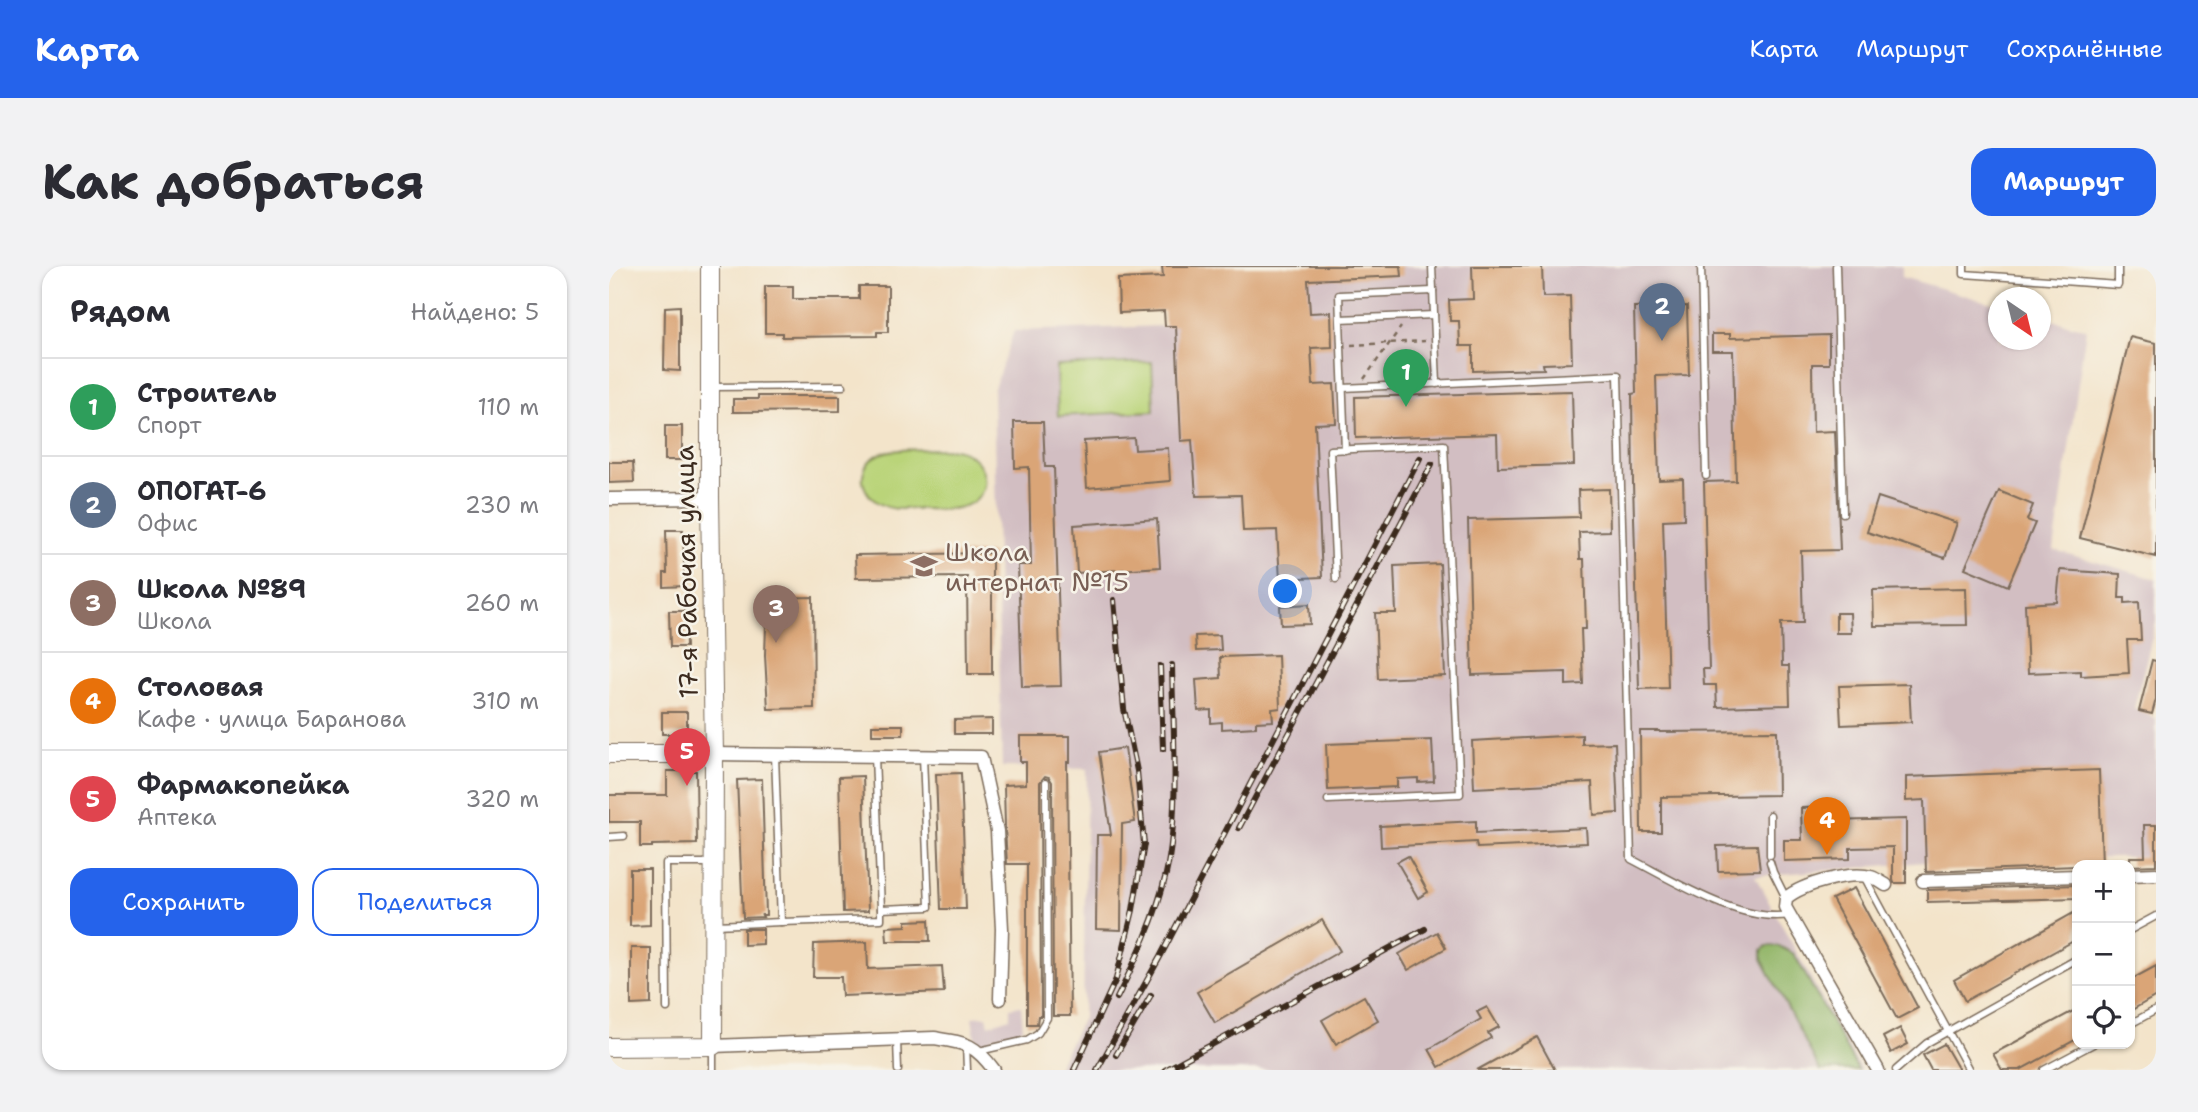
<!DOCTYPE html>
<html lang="ru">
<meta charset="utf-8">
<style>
body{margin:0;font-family:"Shantell Sans",sans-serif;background:#f2f2f3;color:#2b2b33}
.controls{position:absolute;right:21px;bottom:21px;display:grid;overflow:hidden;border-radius:14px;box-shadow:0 2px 5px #0004}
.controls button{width:63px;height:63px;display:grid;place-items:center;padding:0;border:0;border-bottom:2px solid #e1e1e2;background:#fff;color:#2b2b33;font:35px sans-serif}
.compass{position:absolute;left:1379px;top:21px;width:63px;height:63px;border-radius:50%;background:#fff;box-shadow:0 2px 5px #0004;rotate:145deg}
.you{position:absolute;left:677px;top:326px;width:24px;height:24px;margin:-18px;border:5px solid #fff;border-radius:50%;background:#1a73e8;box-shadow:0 0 0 10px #1a73e833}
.badge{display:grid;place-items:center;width:46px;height:46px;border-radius:50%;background:#2563eb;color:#fff;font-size:23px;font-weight:700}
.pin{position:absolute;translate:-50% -58px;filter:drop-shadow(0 2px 4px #0008)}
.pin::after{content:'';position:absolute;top:37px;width:24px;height:21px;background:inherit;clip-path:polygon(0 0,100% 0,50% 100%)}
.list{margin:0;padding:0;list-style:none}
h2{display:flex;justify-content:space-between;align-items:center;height:91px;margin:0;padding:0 28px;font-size:30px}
h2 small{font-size:23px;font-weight:400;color:#7c7c81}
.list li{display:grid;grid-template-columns:46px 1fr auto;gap:21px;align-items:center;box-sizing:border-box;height:98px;padding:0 28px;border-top:2px solid #e1e1e2}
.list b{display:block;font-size:26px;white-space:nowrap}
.list p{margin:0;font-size:23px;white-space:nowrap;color:#7c7c81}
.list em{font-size:23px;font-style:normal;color:#7c7c81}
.actions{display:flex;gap:14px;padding:21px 28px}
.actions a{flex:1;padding:16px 0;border:2px solid #2563eb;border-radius:21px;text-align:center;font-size:24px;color:#2563eb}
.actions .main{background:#2563eb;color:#fff}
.icon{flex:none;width:38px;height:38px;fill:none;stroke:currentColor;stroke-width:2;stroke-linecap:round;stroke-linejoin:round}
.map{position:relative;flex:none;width:1547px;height:804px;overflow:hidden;border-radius:21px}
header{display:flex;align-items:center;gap:42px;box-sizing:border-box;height:98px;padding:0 35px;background:#2563eb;color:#fff}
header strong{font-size:33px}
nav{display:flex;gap:38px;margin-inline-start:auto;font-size:24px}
.intro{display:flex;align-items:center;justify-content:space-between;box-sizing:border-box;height:168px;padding:0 42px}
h1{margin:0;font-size:49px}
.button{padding:18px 32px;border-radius:21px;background:#2563eb;color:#fff;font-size:24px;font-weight:700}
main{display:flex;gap:42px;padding:0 42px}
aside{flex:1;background:#fff;border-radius:21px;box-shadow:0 2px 5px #0004}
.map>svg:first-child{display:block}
.industrial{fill:#d2bec2}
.green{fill:#bad479;stroke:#7a7f4c;stroke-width:2}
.forest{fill:#93b669;stroke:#677044;stroke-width:2}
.building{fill:#daa577}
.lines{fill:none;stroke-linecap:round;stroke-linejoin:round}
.lane-casing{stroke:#7b6b5a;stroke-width:9}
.street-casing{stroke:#7b6b5a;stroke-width:15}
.secondary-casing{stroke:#7b6b5a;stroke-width:20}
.path{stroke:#7b6b5a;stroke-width:2.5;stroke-dasharray:5 5;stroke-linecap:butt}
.lane{stroke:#fff;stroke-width:6}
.street{stroke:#fff;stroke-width:12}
.secondary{stroke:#fff;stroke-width:18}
.rail-casing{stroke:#3b2a1e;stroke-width:6}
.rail{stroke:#f7f3e8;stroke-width:3.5;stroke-dasharray:10;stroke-linecap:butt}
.labels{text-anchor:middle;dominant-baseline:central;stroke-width:5;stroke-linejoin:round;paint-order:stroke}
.education-label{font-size:26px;fill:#785e54;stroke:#f7f3e8;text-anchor:start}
.street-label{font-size:26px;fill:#3b2a1e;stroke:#f7f3e8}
</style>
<header>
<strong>Карта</strong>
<nav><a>Карта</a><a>Маршрут</a><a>Сохранённые</a></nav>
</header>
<div class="intro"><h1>Как добраться</h1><a class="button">Маршрут</a></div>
<main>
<aside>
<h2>Рядом<small>Найдено: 5</small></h2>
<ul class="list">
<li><span class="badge" style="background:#2e9e5b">1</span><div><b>Строитель</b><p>Спорт</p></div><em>110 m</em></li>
<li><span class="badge" style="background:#5c6f8a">2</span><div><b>ОПОГАТ-6</b><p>Офис</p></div><em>230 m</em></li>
<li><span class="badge" style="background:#8d6e63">3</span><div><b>Школа №89</b><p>Школа</p></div><em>260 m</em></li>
<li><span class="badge" style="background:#e8710a">4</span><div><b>Столовая</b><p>Кафе · улица Баранова</p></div><em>310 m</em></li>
<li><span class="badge" style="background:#e0444e">5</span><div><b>Фармакопейка</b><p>Аптека</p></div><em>320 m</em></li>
</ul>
<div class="actions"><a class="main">Сохранить</a><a>Поделиться</a></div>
</aside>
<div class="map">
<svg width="1547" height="804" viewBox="0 0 1547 804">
<rect width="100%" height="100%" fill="#f7f3e8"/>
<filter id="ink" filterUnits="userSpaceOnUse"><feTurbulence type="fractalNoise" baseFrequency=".0143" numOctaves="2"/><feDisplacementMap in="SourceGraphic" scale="14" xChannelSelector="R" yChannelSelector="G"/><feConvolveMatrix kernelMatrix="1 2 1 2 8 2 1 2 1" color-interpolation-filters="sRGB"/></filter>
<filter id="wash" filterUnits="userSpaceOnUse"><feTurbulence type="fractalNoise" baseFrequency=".00686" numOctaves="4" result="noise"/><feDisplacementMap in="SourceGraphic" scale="28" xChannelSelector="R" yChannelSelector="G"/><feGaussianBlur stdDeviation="1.57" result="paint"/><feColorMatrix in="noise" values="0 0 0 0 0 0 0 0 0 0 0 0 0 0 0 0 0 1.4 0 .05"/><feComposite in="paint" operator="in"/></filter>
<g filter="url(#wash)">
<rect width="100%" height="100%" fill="#f3e4ca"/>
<!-- industrial -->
<g class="industrial">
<polygon points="553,0 1293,0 1293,11 1389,39 1390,74 1432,74 1432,51 1477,63 1445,284 1547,313 1547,356 1525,442 1547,453 1547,590 1317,596 1146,610 1252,804 447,804 474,752 478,503 393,501 384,125 405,65 556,60"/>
<polygon points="412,740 414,763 382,772 382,778 367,776 363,751 378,750 380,759 401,752 401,742"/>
</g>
<!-- green -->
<g class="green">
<polygon points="543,96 545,145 449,150 447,100"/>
<path d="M346,183C379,190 387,228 356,240C340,246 310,242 292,243C255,243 239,203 271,188C285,181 328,184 346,183Z"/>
</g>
<!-- forest -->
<polygon class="forest" points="1158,680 1170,680 1185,688 1249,804 1211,804 1153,693 1153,684"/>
<g id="blocks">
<!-- building -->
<g class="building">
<polygon points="553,0 792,0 793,10 699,14 701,47 722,46 723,81 702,82 704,119 725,118 727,157 706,158 713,311 671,313 668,264 634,265 632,229 587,230 583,174 572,175 567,60 556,60 555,45 510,47 509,13 554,11"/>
<polygon points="863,0 933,0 934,31 961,30 963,97 934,98 935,103 864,105 864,80 851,80 850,55 841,55 840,34 864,33"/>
<polygon points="156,20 184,20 184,33 250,33 250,20 279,20 279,66 268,66 268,70 173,71 173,67 156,67"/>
<polygon points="71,40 71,105 55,104 56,41"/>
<polygon points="1078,40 1080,109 1047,110 1050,214 1074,213 1075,253 1054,254 1059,422 1030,423 1024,217 1023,128 1027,127 1025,41"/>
<polygon points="1103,68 1121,68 1121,72 1220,69 1220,98 1203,98 1204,166 1226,165 1231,284 1192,285 1194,357 1172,357 1173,400 1180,400 1181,439 1108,441 1107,419 1095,419 1094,403 1100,403 1095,216 1127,215 1124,85 1103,85"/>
<polygon points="1521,71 1547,77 1547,291 1471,272"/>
<polygon points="963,125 965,199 889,201 888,168 747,172 746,131"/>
<polygon points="149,130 231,130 231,145 124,146 124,133 149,133"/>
<polygon points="405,156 434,156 436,201 445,201 452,420 413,421 409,299 422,299 420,201 406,202"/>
<rect x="56" y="160" width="17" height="34"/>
<polygon points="525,172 526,184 559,182 561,215 478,222 475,175"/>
<polygon points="0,196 24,196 25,216 0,217"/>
<polygon points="1000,223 1001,265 970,266 971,293 975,293 977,363 972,363 974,418 957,419 957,406 863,409 859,254 970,251 969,224"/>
<polygon points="1390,225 1424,239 1418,254 1426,257 1399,320 1356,302"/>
<polygon points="1269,231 1348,257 1336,292 1258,266"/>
<polygon points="548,253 551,301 468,307 465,259"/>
<polygon points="57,264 74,264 76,320 55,321 55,307 58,307"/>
<polygon points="383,287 383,408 359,408 358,311 247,312 246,289"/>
<polygon points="831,298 836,410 769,413 766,347 787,347 785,300"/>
<polygon points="1451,304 1511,308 1510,332 1516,332 1516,337 1530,336 1532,374 1518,374 1520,407 1472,410 1472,405 1419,407 1416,338 1448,336"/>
<polygon points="1357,322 1358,359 1265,360 1264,324"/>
<polygon points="204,331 205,442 159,443 156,389 158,332"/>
<polygon points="700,338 701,358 672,359 671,340"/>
<polygon points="60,345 76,345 77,381 61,381"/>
<polygon points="1227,347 1241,347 1242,367 1227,367"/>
<polygon points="611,369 612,384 587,385 586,370"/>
<polygon points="669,389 671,442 663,443 664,455 647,456 647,461 613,463 613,456 602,457 602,444 589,445 587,414 612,412 611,391"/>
<polygon points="1543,394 1547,395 1547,433 1543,448 1530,445"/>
<polygon points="1300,418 1302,456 1232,459 1230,420"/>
<rect x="53" y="446" width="25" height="22"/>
<polygon points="383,453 383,468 345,468 345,454"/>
<rect x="263" y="459" width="31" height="10"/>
<polygon points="1031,465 1051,465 1051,466 1168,465 1169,529 1052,531 1052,566 1032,566"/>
<polygon points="973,469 973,478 1006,477 1009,547 985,549 983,516 865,522 863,475"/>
<polygon points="411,470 461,470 461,496 458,496 461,750 444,750 443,516 440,511 436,510 431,516 432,750 429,750 428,758 418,758 418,598 398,598 396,561 395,519 417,518 417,496 411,496"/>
<polygon points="823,474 825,515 809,516 809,512 788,513 788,521 719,524 717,478"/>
<polygon points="516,482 526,556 513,558 512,664 487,663 488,569 502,569 490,486"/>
<polygon points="1490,504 1493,599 1317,606 1315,534 1297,535 1297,511"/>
<polygon points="58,505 87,505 88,578 43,579 43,581 31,581 31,556 0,556 0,529 58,529"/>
<polygon points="352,507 357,643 332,643 327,508"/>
<polygon points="254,510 259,645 234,646 230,511"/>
<polygon points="153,513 157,649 153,649 154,651 134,652 128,514"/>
<polygon points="1220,541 1221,555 1297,553 1297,617 1285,617 1284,614 1284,581 1241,582 1241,593 1175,595 1175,574 1193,574 1192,542"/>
<polygon points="867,555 867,567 977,562 978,577 868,582 867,576 772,581 771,560"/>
<polygon points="1535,559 1547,559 1547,599 1521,600 1521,591 1536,591"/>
<polygon points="1148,579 1151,604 1109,605 1108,580"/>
<polygon points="799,590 819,626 809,632 788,596"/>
<polygon points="21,603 41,603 41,659 21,660"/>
<polygon points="1468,619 1468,632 1318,636 1318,624"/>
<polygon points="1245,622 1309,742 1288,753 1223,633"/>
<polygon points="1468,645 1468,673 1356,735 1345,714"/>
<polygon points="320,654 321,675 278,675 277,661 297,660 297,655"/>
<polygon points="713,654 731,685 606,757 588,726"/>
<polygon points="135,663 154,663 154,678 135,679"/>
<polygon points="828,666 837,682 799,704 790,688"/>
<polygon points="258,676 259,703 333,700 335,726 233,730 232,711 204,711 205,678"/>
<polygon points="22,682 42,682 42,738 22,739"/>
<polygon points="1547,700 1547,730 1521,745 1521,714"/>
<polygon points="755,730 769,754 727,778 713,754"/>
<polygon points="878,741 890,761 879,767 882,772 830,801 820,783 872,753 868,746"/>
<polygon points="1468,743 1468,773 1411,804 1393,804 1384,788"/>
<polygon points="1291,762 1299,778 1282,787 1274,771"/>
<polygon points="928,771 946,804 868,804"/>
<polygon points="1335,778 1350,804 1322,804 1314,789"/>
</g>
</g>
</g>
<g filter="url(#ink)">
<use href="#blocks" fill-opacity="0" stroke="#7b6b5a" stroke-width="2"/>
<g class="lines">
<!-- lane casing -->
<g class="lane-casing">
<g id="lane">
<polyline points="823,0 828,118"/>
<polyline points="1092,0 1097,210"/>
<polyline points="1227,0 1234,247"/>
<polyline points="1355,0 1355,8 1509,19 1509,0"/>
<polyline points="731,53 825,49"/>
<polyline points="103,121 234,120"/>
<path d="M734,122L1009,109L1022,593C1065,615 1131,657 1180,649"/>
<polyline points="736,184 730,29 824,25"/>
<polyline points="266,490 272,643 320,641 314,490"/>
<polyline points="719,534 851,528 835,179 721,184 727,313"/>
<polyline points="0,571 15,570"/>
<polyline points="1161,589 1161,549"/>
<polyline points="1161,596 1164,606 1177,632"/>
<polyline points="1256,612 1360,804"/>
<polyline points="172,656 272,653 272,643"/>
<polyline points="107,659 172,656 166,489"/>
<polyline points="1521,664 1547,650"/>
<polyline points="58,742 57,597 103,597"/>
<polyline points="1521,758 1547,744"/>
<polyline points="288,774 289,804"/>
<polyline points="357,778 358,804"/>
<polyline points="104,781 104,804"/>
<polyline points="370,785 418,774 429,767 438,752 437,516"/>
<polyline points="1287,804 1318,777 1468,693"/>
<polyline points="1435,804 1484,778"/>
</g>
</g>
<!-- street casing -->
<g class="street-casing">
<g id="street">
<polyline points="0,233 101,232"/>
<polyline points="105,488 372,491 388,565 393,663 391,733"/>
<polyline points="1521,609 1547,608"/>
<polyline points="1314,615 1468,610"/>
<path d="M104,780L325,772C356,777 365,777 385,804"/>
<path d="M1269,804L1176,641L1177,632C1194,618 1241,605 1262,611C1268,613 1272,616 1277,619"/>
</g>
</g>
<!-- secondary casing -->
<g class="secondary-casing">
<g id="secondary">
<polyline points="0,488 105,488"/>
<polyline points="0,781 104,780 105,488 101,232 101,0"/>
</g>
</g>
<!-- path -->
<g class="path">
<polyline points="742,79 816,75"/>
<polyline points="755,113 792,61"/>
</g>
<!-- lane -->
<use href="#lane" class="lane"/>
<!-- street -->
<use href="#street" class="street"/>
<!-- secondary -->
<use href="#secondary" class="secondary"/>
<!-- rail casing -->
<g class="rail-casing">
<g id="rail">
<polyline points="551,400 554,483"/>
<polyline points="630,562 823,198"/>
<path d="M508,732C528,692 547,651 557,608C571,546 564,463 563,399"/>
<polyline points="507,789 542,729"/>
<polyline points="465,804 507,713 524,644 535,578 528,505 515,443 505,334"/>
<polyline points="488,804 551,691 811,192"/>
<polyline points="556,804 816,663"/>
</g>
</g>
<!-- rail -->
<use href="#rail" class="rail"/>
</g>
</g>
<!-- icons -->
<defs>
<g id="school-bare" transform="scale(2.1)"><path d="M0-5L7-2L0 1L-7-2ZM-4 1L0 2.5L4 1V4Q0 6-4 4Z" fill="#8d6e63" stroke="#f7f3e8" stroke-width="2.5" paint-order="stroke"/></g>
</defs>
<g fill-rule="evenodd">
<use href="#school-bare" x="315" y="300"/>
</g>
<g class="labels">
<!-- education labels -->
<g class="education-label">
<text x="336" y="285">Школа<tspan x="336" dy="30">интернат №15</tspan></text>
</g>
<!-- street labels -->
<g class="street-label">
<text transform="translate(77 306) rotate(-91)">17-я Рабочая улица</text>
</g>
</g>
</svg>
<div class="controls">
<button>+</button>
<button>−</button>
<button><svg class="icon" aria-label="locate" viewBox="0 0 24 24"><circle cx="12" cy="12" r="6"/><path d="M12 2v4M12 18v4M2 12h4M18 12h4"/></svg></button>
</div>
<svg class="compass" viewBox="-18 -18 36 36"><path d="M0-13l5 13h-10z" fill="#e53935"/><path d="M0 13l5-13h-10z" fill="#7c7c81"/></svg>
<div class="you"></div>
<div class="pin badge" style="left:797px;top:141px;background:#2e9e5b">1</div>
<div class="pin badge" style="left:1053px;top:75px;background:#5c6f8a">2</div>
<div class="pin badge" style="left:167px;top:377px;background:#8d6e63">3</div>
<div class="pin badge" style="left:1218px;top:589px;background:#e8710a">4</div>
<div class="pin badge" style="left:78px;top:520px;background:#e0444e">5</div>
</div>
</main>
